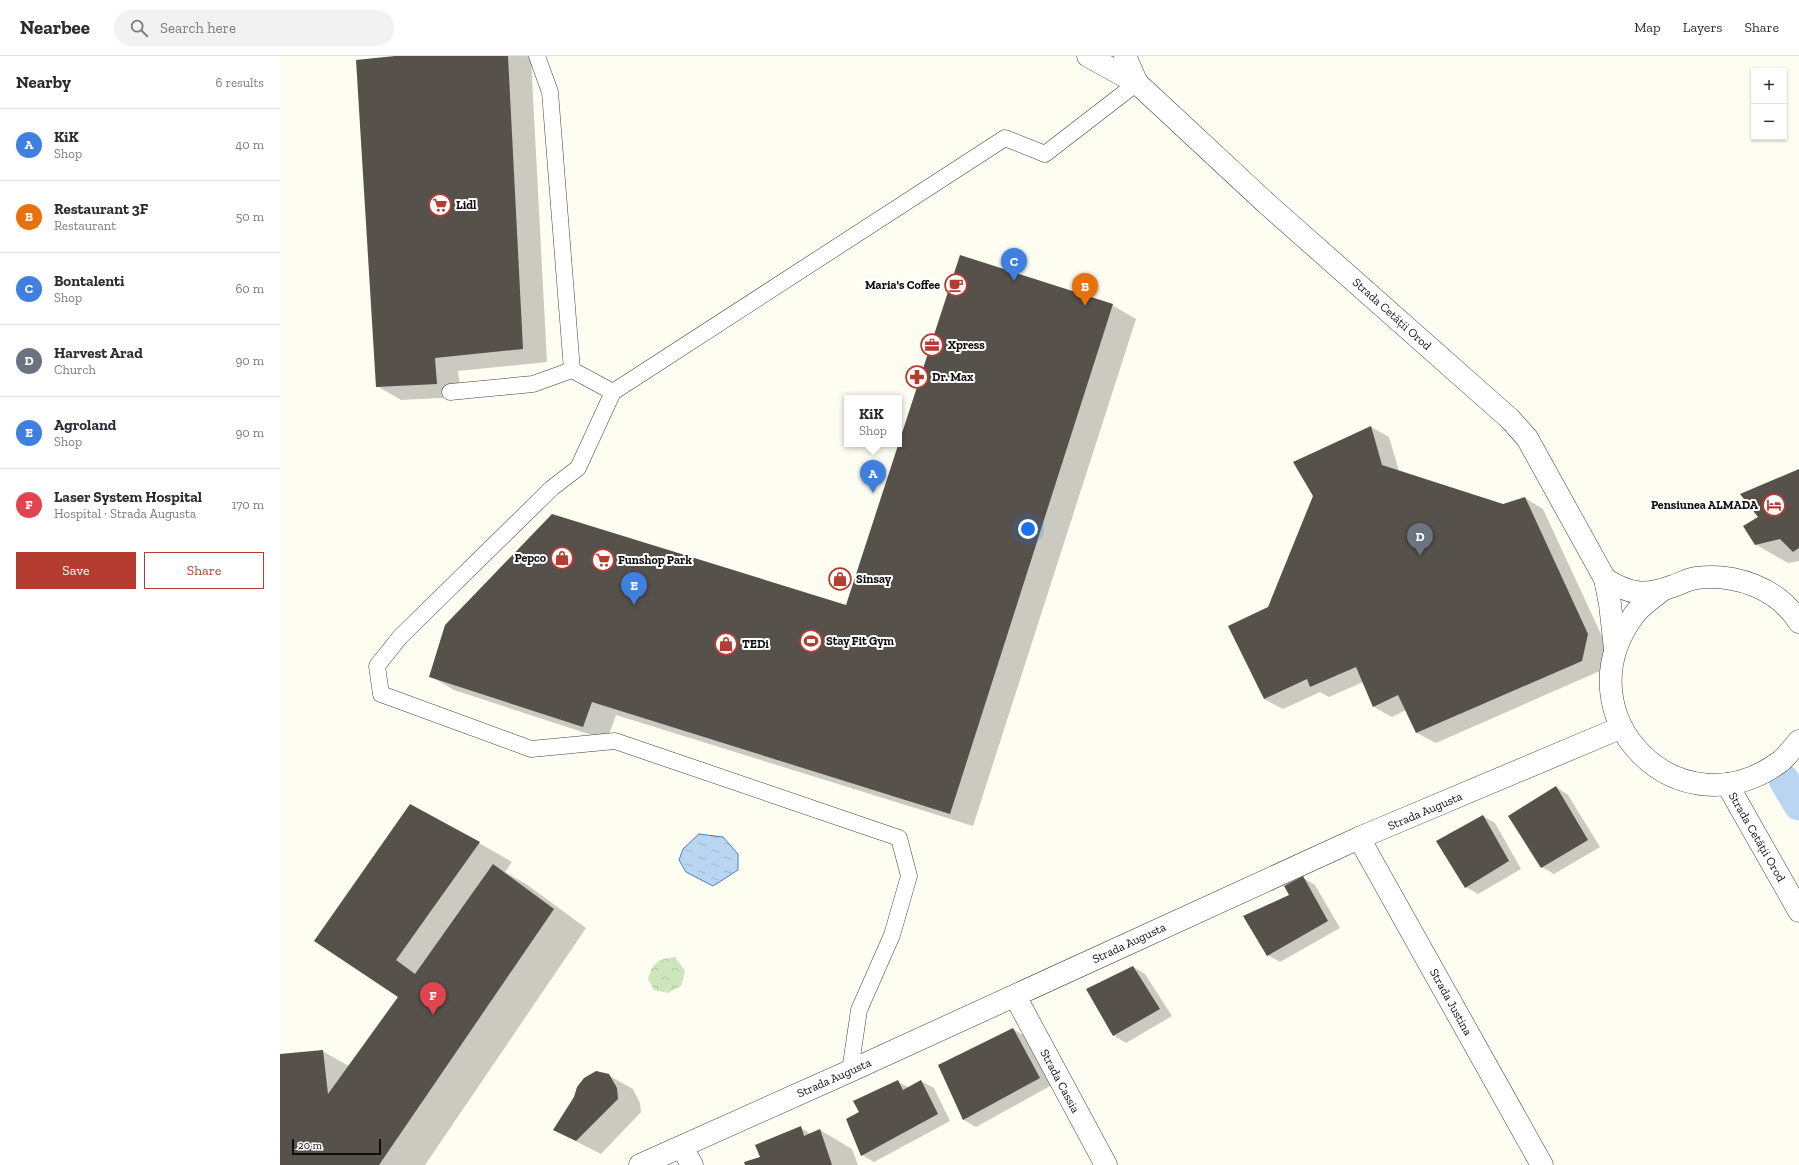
<!DOCTYPE html>
<meta charset="utf-8">
<style>
body{margin:0;font-family:"Zilla Slab",serif;background:#f2f2f3;color:#2b2b33}
.controls{position:absolute;right:12px;top:12px;display:grid;overflow:hidden;border-radius:0px;box-shadow:0 1px 3px #0004}
.controls button{width:36px;height:36px;display:grid;place-items:center;padding:0;border:0;border-bottom:1px solid #e1e1e2;background:#fff;color:#2b2b33;font:20px sans-serif}
.scale{position:absolute;left:12px;bottom:10px;width:89px;box-sizing:border-box;padding-left:4px;border:2px solid #0f0f0f;border-top:0;font-size:11px;line-height:14px;white-space:nowrap;color:#0f0f0f;-webkit-text-stroke:3px #fff;paint-order:stroke}
.you{position:absolute;left:748px;top:473px;width:14px;height:14px;margin:-10px;border:3px solid #fff;border-radius:50%;background:#1a73e8;box-shadow:0 0 0 6px #1a73e833}
.badge{display:grid;place-items:center;width:26px;height:26px;border-radius:50%;background:#b53c30;color:#fff;font-size:13px;font-weight:700}
.pin{position:absolute;translate:-50% -33px;filter:drop-shadow(0 1px 2px #0008)}
.pin::after{content:'';position:absolute;top:21px;width:14px;height:12px;background:inherit;clip-path:polygon(0 0,100% 0,50% 100%)}
.popup{position:absolute;left:564px;top:339px;width:58px;height:52px;box-sizing:border-box;display:grid;place-content:center;border-radius:0px;background:#fff;filter:drop-shadow(0 1px 3px #0005);font-size:13px;white-space:nowrap;color:#7c7c81}
.popup b{font-size:15px;color:#2b2b33}
.popup::after{content:'';position:absolute;left:50%;top:100%;margin-left:-8px;border:8px solid transparent;border-top-color:#fff}
.list{margin:0;padding:0;list-style:none}
h2{display:flex;justify-content:space-between;align-items:center;height:52px;margin:0;padding:0 16px;font-size:17px}
h2 small{font-size:13px;font-weight:400;color:#7c7c81}
.list li{display:grid;grid-template-columns:26px 1fr auto;gap:12px;align-items:center;box-sizing:border-box;height:72px;padding:0 16px;border-top:1px solid #e1e1e2}
.list b{display:block;font-size:15px;white-space:nowrap}
.list p{margin:0;font-size:13px;white-space:nowrap;color:#7c7c81}
.list em{font-size:13px;font-style:normal;color:#7c7c81}
.actions{display:flex;gap:8px;padding:12px 16px}
.actions a{flex:1;padding:9px 0;border:1px solid #b53c30;border-radius:0px;text-align:center;font-size:14px;color:#b53c30}
.actions .main{background:#b53c30;color:#fff}
.icon{flex:none;width:22px;height:22px;fill:none;stroke:currentColor;stroke-width:2;stroke-linecap:round;stroke-linejoin:round}
.map{position:relative;flex:none;width:1519px;height:1109px;overflow:hidden}
header{display:flex;align-items:center;gap:24px;box-sizing:border-box;height:56px;padding:0 20px;background:#fff;border-bottom:1px solid #e1e1e2}
header strong{font-size:19px}
nav{display:flex;gap:22px;margin-inline-start:auto;font-size:14px}
.search{width:280px;height:36px;background:#f2f2f3;display:flex;align-items:center;gap:10px;box-sizing:border-box;padding:0 14px;border-radius:22px;color:#7c7c81;font-size:15px}
main{display:flex}
aside{flex:1;background:#fff}
.map>svg:first-child{display:block}
.park{fill:url(#park-crowns)}
.water{fill:url(#water-ripples);stroke:#4680c4}
.shadow{fill:#0003}
.lines{fill:none;stroke-linecap:round;stroke-linejoin:round}
.canal{stroke:#bad5f2;stroke-width:31}
.building{fill:#57514c}
.service-casing{stroke:#424242;stroke-width:17}
.minor-casing{stroke:#424242;stroke-width:23}
.tertiary-casing{stroke:#424242;stroke-width:23}
.service{stroke:#fff;stroke-width:16}
.minor{stroke:#fff;stroke-width:22}
.tertiary{stroke:#fff;stroke-width:22}
.labels{text-anchor:middle;dominant-baseline:central;stroke-width:4;stroke-linejoin:round;paint-order:stroke}
.poi-label{font-size:12px;font-weight:bold;fill:#0f0f0f;stroke:#fff;text-anchor:start}
.street-label{font-size:12px;fill:#0f0f0f;stroke:#fff}
</style>
<header>
<strong>Nearbee</strong>
<div class="search"><svg class="icon" aria-label="search" viewBox="0 0 24 24"><circle cx="10" cy="10" r="6"/><path d="M15 15l6 6"/></svg>Search here</div>
<nav><a>Map</a><a>Layers</a><a>Share</a></nav>
</header>
<main>
<aside>
<h2>Nearby<small>6 results</small></h2>
<ul class="list">
<li><span class="badge" style="background:#3f7fe0">A</span><div><b>KiK</b><p>Shop</p></div><em>40 m</em></li>
<li><span class="badge" style="background:#e8710a">B</span><div><b>Restaurant 3F</b><p>Restaurant</p></div><em>50 m</em></li>
<li><span class="badge" style="background:#3f7fe0">C</span><div><b>Bontalenti</b><p>Shop</p></div><em>60 m</em></li>
<li><span class="badge" style="background:#6b7280">D</span><div><b>Harvest Arad</b><p>Church</p></div><em>90 m</em></li>
<li><span class="badge" style="background:#3f7fe0">E</span><div><b>Agroland</b><p>Shop</p></div><em>90 m</em></li>
<li><span class="badge" style="background:#e0444e">F</span><div><b>Laser System Hospital</b><p>Hospital · Strada Augusta</p></div><em>170 m</em></li>
</ul>
<div class="actions"><a class="main">Save</a><a>Share</a></div>
</aside>
<div class="map">
<svg width="1519" height="1109" viewBox="0 0 1519 1109">
<defs>
<pattern id="park-crowns" width="20" height="18" patternUnits="userSpaceOnUse"><rect width="20" height="18" fill="#cde6bd"/><path d="M2 6a3 3 0 1 1 6 0M12 15a3 3 0 1 1 6 0" fill="none" stroke="#afc4a1"/></pattern>
<pattern id="water-ripples" width="26" height="14" patternUnits="userSpaceOnUse"><rect width="26" height="14" fill="#bad5f2"/><path d="M2 4q2-2 4 0t4 0M15 11q2-2 4 0t4 0" fill="none" stroke="#9fb6ce"/></pattern>
</defs>
<rect width="100%" height="100%" fill="#fefdf1"/>
<!-- park -->
<path class="park" d="M395,901L405,915L401,930L388,937L374,934L368,923C373,906 378,903 395,901Z"/>
<!-- water -->
<polygon class="water" points="419,778 443,781 458,798 458,814 433,830 406,816 399,804 403,793"/>
<!-- shadow -->
<g class="shadow">
<polygon points="124,0 247,0 251,2 267,306 178,315 181,341 121,344 97,330"/>
<polygon points="832,249 856,263 693,770 336,659 327,684 174,634 150,620 566,551"/>
<polygon points="1091,371 1109,381 1119,415 1223,449 1245,442 1263,453 1326,589 1320,615 1156,687 1137,677 1126,654 1112,661 1094,651 1083,626 1049,641 1040,636 1003,653 984,643 988,552"/>
<polygon points="1519,414 1519,505 1508,507 1475,488"/>
<polygon points="1276,731 1288,739 1320,791 1274,818 1262,811"/>
<polygon points="1203,760 1215,767 1241,813 1198,838 1186,831"/>
<polygon points="199,787 232,806 225,816 246,828 306,872 145,1109 0,1109 0,999 42,995 69,1010 119,941 35,884"/>
<polygon points="1023,822 1035,829 1060,872 1000,906 988,899 1010,839"/>
<polygon points="853,911 865,918 892,960 846,987 833,979"/>
<polygon points="733,973 745,980 772,1029 696,1071 684,1064 660,1009"/>
<polygon points="328,1019 353,1033 360,1047 361,1056 321,1098 274,1074 295,1041"/>
<polygon points="617,1025 629,1032 641,1025 654,1032 670,1065 594,1106 582,1099 580,1057"/>
<polygon points="521,1072 531,1078 540,1074 572,1093 578,1109 466,1109 481,1101"/>
</g>
<g class="lines">
<!-- canal -->
<polyline class="canal" points="1504,724 1519,749"/>
</g>
<!-- building -->
<g class="building">
<polygon points="115,0 228,0 243,293 155,302 157,328 96,331 76,4"/>
<polygon points="680,199 833,248 670,758 312,646 303,671 149,621 165,569 272,458 566,549"/>
<polygon points="1091,370 1102,409 1223,448 1245,441 1308,578 1302,605 1136,677 1118,639 1093,651 1076,611 1030,631 1027,623 984,643 948,570 988,551 1033,440 1013,406"/>
<polygon points="1519,413 1519,492 1513,496 1500,483 1475,489 1463,470 1478,461 1460,438"/>
<polygon points="1276,730 1308,784 1261,812 1228,760"/>
<polygon points="130,748 200,786 116,904 135,918 213,808 274,853 99,1109 0,1109 0,998 43,994 48,1038 118,941 34,885"/>
<polygon points="1203,759 1229,805 1185,832 1156,785"/>
<polygon points="1023,820 1048,865 987,900 963,860 1009,839 1004,830"/>
<polygon points="853,910 880,953 833,980 806,933"/>
<polygon points="733,972 760,1022 683,1064 658,1009"/>
<polygon points="316,1015 329,1018 337,1032 338,1043 296,1085 273,1074 294,1041 297,1031 304,1022"/>
<polygon points="618,1024 623,1034 641,1024 658,1058 581,1100 566,1063 579,1056 573,1045"/>
<polygon points="521,1070 524,1080 540,1073 552,1109 465,1109 464,1106 480,1101 475,1089"/>
</g>
<g class="lines">
<!-- service casing -->
<g class="service-casing">
<g id="service">
<polyline points="257,0 270,36 292,314 333,336"/>
<polyline points="170,336 253,328 292,314"/>
<polyline points="570,1015 579,954 612,879 629,820 619,782 335,685 251,693 101,638 97,610 120,581 272,432 298,412 333,336 725,82 765,98 857,27"/>
</g>
</g>
<!-- minor casing -->
<g class="minor-casing">
<g id="minor">
<polyline points="1079,782 1262,1109"/>
<polyline points="735,940 826,1109"/>
<polyline points="402,1091 412,1109"/>
<polyline points="360,1109 570,1015 1079,782 1340,672"/>
</g>
</g>
<!-- tertiary casing -->
<g class="tertiary-casing">
<g id="tertiary">
<polyline points="808,0 857,27 986,147 1230,363 1247,382 1325,523 1330,548 1335,593"/>
<polyline points="845,0 857,27"/>
<path d="M1325,523C1349,538 1365,541 1393,530C1400,528 1408,523 1416,522C1455,517 1498,532 1519,566"/>
<path d="M1381,535C1373,542 1360,550 1354,559C1279,660 1400,781 1501,705C1507,700 1513,692 1519,685"/>
<polyline points="1447,728 1519,855"/>
</g>
</g>
<!-- service -->
<use href="#service" class="service"/>
<!-- minor -->
<use href="#minor" class="minor"/>
<!-- tertiary -->
<use href="#tertiary" class="tertiary"/>
</g>
<!-- icons -->
<defs>
<g id="supermarket-ring" transform="scale(1.15)"><circle r="9.5" fill="#fff" stroke="#b53c30" stroke-width="1.5"/><path d="M-6-5.5h2.5l.6 2H6L4.5 2H-2.5L-4.4-4H-6ZM-1.5 3.2a1.3 1.3 0 1 0 .1 0ZM3 3.2a1.3 1.3 0 1 0 .1 0Z" fill="#b53c30"/></g>
<g id="cafe-ring" transform="scale(1.15)"><circle r="9.5" fill="#fff" stroke="#b53c30" stroke-width="1.5"/><path d="M-5.5-4.5H6V0H3Q3 3.5 0 3.5H-2.5Q-5.5 3.5-5.5 0ZM3-3.2v2h1.7v-2ZM-6 4.5H4V6H-6Z" fill="#b53c30"/></g>
<g id="office-ring" transform="scale(1.15)"><circle r="9.5" fill="#fff" stroke="#b53c30" stroke-width="1.5"/><path d="M-6-3h4V-5.5h4V-3h4V5H-6ZM-1-4.5V-3h2v-1.5ZM-6 0V1H6V0Z" fill="#b53c30"/></g>
<g id="pharmacy-ring" transform="scale(1.15)"><circle r="9.5" fill="#fff" stroke="#b53c30" stroke-width="1.5"/><path d="M-2-6h4v4h4v4h-4v4h-4v-4h-4v-4h4Z" fill="#b53c30"/></g>
<g id="hotel-ring" transform="scale(1.15)"><circle r="9.5" fill="#fff" stroke="#b53c30" stroke-width="1.5"/><path d="M-6-4.5h1.5V1H6V5H4.5V3h-9V5H-6ZM-4 0a1.8 1.8 0 1 1 3.6 0ZM.5 0V-2.5h3Q6-2.5 6 0Z" fill="#b53c30"/></g>
<g id="shop-ring" transform="scale(1.15)"><circle r="9.5" fill="#fff" stroke="#b53c30" stroke-width="1.5"/><path d="M-5-2.5h2.3a2.7 3.5 0 0 1 5.4 0H5L5.5 6h-11ZM-1.5-2.5h3a1.5 2.3 0 0 0-3 0Z" fill="#b53c30"/></g>
<g id="stadium-ring" transform="scale(1.15)"><circle r="9.5" fill="#fff" stroke="#b53c30" stroke-width="1.5"/><path d="M0-5a6.5 5 0 1 0 0 10a6.5 5 0 1 0 0-10ZM-3.5-1.8h7v3.6h-7Z" fill="#b53c30"/></g>
</defs>
<g fill-rule="evenodd">
<use href="#supermarket-ring" x="160" y="149"/>
<use href="#cafe-ring" x="676" y="229"/>
<use href="#office-ring" x="652" y="289"/>
<use href="#pharmacy-ring" x="637" y="321"/>
<use href="#hotel-ring" x="1494" y="449"/>
<use href="#shop-ring" x="282" y="502"/>
<use href="#supermarket-ring" x="323" y="504"/>
<use href="#shop-ring" x="560" y="523"/>
<use href="#stadium-ring" x="531" y="585"/>
<use href="#shop-ring" x="446" y="588"/>
</g>
<g class="labels">
<!-- poi labels -->
<g class="poi-label">
<text x="176" y="149">Lidl</text>
<text x="660" y="229" text-anchor="end">Maria's Coffee</text>
<text x="668" y="289">Xpress</text>
<text x="652" y="321">Dr. Max</text>
<text x="1478" y="449" text-anchor="end">Pensiunea ALMADA</text>
<text x="266" y="502" text-anchor="end">Pepco</text>
<text x="338" y="504">Funshop Park</text>
<text x="576" y="523">Sinsay</text>
<text x="546" y="585">Stay Fit Gym</text>
<text x="462" y="588">TEDi</text>
</g>
<!-- street labels -->
<g class="street-label">
<text transform="translate(1112 258) rotate(42)">Strada Cetății Orod</text>
<text transform="translate(1145 755) rotate(-23)">Strada Augusta</text>
<text transform="translate(1477 781) rotate(60)">Strada Cetății Orod</text>
<text transform="translate(849 887) rotate(-25)">Strada Augusta</text>
<text transform="translate(1171 946) rotate(61)">Strada Justina</text>
<text transform="translate(554 1022) rotate(-24)">Strada Augusta</text>
<text transform="translate(780 1025) rotate(62)">Strada Cassia</text>
</g>
</g>
</svg>
<div class="controls">
<button>+</button>
<button>−</button>
</div>
<div class="scale">20 m</div>
<div class="you"></div>
<div class="pin badge" style="left:593px;top:437px;background:#3f7fe0">A</div>
<div class="popup"><b>KiK</b>Shop</div>
<div class="pin badge" style="left:805px;top:250px;background:#e8710a">B</div>
<div class="pin badge" style="left:734px;top:225px;background:#3f7fe0">C</div>
<div class="pin badge" style="left:1140px;top:500px;background:#6b7280">D</div>
<div class="pin badge" style="left:354px;top:549px;background:#3f7fe0">E</div>
<div class="pin badge" style="left:153px;top:959px;background:#e0444e">F</div>
</div>
</main>
